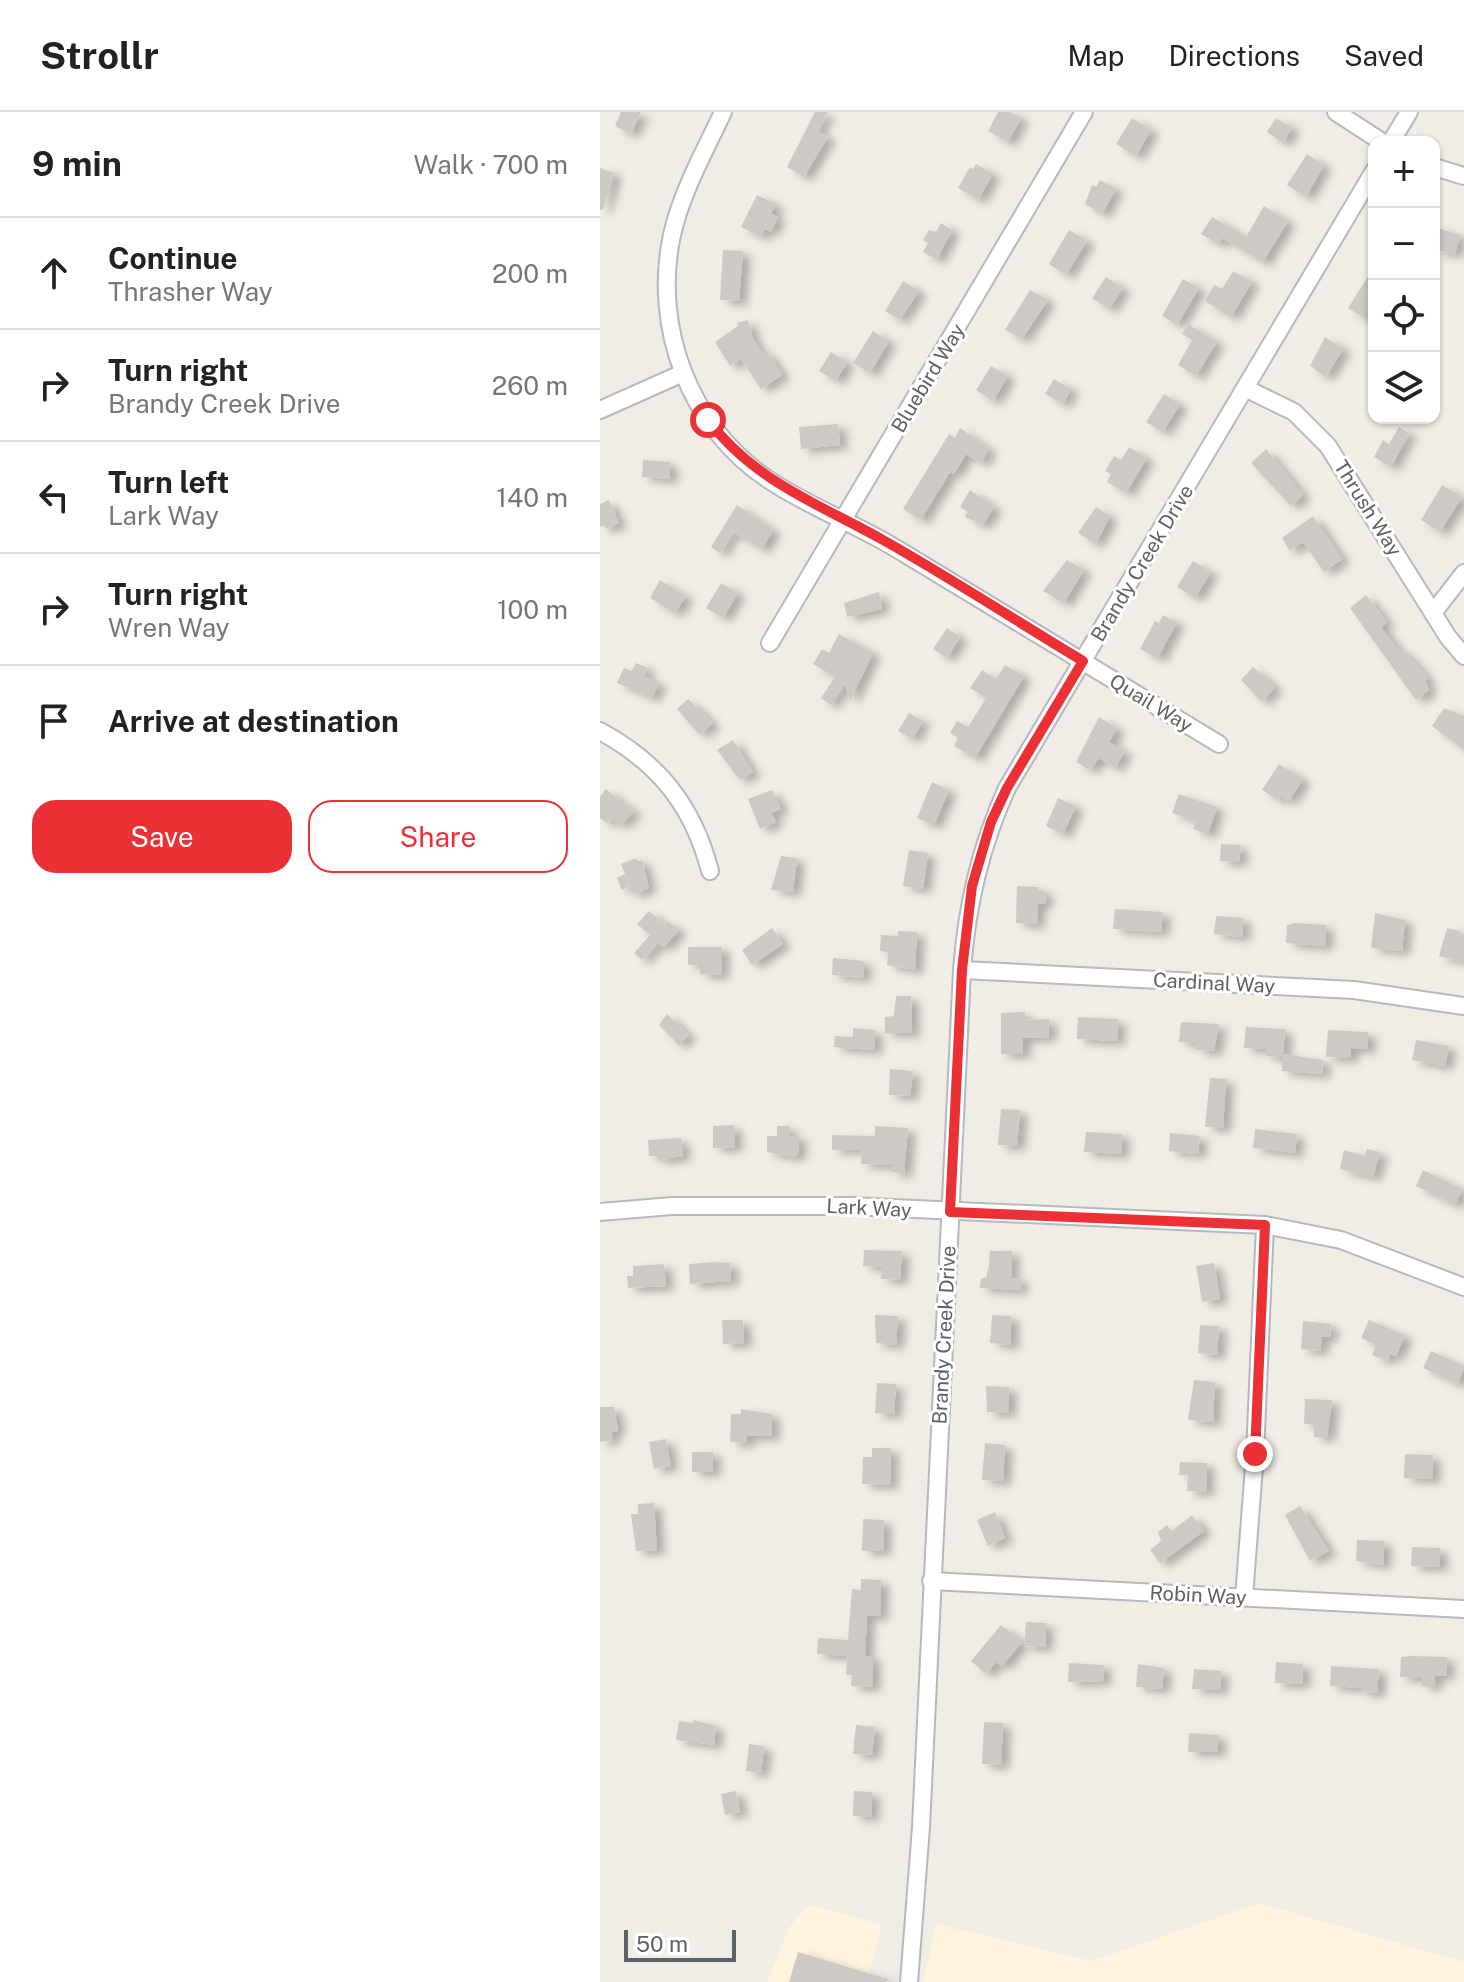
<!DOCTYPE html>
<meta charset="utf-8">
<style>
body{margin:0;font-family:"Public Sans",sans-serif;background:#f2f2f2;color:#222}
.controls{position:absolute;right:24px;top:24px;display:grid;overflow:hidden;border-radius:16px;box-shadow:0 2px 6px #0004}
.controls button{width:72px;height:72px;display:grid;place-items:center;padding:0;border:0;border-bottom:2px solid #e0e0e0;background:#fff;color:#222;font:40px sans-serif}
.scale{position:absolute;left:24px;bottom:20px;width:112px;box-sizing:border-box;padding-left:8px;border:4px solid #5d6266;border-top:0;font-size:22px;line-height:28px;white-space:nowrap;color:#5d6266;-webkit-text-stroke:6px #fff;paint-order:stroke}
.stop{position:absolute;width:24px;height:24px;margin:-18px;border:6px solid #eb3136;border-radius:50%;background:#fff}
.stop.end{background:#eb3136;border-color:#fff;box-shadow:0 2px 8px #0008}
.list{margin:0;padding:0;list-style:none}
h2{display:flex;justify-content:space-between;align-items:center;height:104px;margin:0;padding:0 32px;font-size:34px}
h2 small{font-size:26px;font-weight:400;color:#767676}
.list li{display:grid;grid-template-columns:52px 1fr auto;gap:24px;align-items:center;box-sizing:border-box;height:112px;padding:0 32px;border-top:2px solid #e0e0e0}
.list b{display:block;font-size:30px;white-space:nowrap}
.list p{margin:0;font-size:26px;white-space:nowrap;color:#767676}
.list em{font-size:26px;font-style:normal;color:#767676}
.actions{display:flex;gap:16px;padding:24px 32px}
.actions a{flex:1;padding:18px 0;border:2px solid #eb3136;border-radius:24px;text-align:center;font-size:28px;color:#eb3136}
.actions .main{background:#eb3136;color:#fff}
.icon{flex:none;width:44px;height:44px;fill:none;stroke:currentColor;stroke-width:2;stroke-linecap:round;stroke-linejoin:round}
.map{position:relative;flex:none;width:864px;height:1870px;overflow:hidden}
header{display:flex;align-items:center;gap:48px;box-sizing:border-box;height:112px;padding:0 40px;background:#fff;border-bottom:2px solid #e0e0e0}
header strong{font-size:38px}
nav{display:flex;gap:44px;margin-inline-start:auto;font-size:28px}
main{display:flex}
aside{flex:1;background:#fff}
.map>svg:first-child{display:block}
.commercial{fill:#fef3dd}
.building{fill:#cdc9c5;filter:url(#shadow)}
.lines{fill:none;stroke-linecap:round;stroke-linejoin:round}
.minor-casing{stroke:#b6b9bd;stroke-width:20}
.minor{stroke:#fff;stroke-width:16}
.route{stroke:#eb3136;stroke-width:10}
.labels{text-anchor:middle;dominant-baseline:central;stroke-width:6;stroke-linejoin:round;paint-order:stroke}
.street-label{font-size:20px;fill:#5d6266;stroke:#fff}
</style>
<header>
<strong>Strollr</strong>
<nav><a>Map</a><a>Directions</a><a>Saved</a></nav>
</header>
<main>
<aside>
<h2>9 min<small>Walk · 700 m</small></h2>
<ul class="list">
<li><svg class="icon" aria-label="ahead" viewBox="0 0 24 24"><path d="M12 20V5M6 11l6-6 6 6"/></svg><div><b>Continue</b><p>Thrasher Way</p></div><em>200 m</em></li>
<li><svg class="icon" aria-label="right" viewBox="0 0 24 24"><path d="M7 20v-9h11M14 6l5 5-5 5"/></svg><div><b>Turn right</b><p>Brandy Creek Drive</p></div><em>260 m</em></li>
<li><svg class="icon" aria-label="left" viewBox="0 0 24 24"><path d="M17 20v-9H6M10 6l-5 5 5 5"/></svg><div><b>Turn left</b><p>Lark Way</p></div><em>140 m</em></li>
<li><svg class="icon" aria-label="right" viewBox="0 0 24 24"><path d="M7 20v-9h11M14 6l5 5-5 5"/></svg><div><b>Turn right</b><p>Wren Way</p></div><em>100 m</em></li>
<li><svg class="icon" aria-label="arrive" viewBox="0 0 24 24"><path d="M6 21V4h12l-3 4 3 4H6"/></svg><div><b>Arrive at destination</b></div></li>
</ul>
<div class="actions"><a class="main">Save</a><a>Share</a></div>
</aside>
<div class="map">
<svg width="864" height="1870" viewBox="0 0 864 1870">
<defs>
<filter id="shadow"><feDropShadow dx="8" dy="4.5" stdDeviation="4" flood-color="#0004"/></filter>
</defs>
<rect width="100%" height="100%" fill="#f0ede6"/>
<!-- commercial -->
<g class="commercial">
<polygon points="659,1791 864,1850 864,1870 323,1870 336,1812 492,1849"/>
<polygon points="212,1793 282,1813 267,1870 167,1870 189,1816 200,1801"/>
</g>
<!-- building -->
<g class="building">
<polygon points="21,0 41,0 31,22 15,14"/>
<polygon points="215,0 228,0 217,19 228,25 204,65 187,55"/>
<polygon points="398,0 410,0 421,6 408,30 388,19"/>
<polygon points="532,6 551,18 536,44 516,32"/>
<polygon points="676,6 692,16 683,31 667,20"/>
<polygon points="707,42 724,53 706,85 687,73"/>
<polygon points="376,52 393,62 378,88 358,76 370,55 373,57"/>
<polygon points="0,56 14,61 3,98 0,98"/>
<polygon points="500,68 516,77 502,102 485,92 492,73 496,75"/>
<polygon points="157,83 176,92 171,102 178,105 171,120 165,117 161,125 141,115"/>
<polygon points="664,94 688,109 663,150 622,126 618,132 601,122 612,105 646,125"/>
<polygon points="341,111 352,118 337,148 323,140 328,131 323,128 329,118 336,120"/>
<polygon points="834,115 860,123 855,142 834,137"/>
<polygon points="469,118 487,129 466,163 449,152"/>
<polygon points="123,138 143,139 139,189 120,188"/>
<polygon points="774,155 774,195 766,207 748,196"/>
<polygon points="633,159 652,170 631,205 605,189 614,173 622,177"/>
<polygon points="506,165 523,176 509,197 492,186"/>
<polygon points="583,167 599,176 577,213 562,204"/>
<polygon points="303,169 319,179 300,208 285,199"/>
<polygon points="430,178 448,188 422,227 405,218"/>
<polygon points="148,208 153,227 163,242 167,239 182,263 161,277 141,247 130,254 115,230 138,214 137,211"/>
<polygon points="588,212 617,230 596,264 578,253 592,228 582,222"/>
<polygon points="273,219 289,229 270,261 253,251"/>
<polygon points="725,225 743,237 726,265 710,254"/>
<polygon points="231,240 247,250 236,269 219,259"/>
<polygon points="391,254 408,264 393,289 376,278"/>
<polygon points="454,267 471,277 463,292 445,282"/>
<polygon points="564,282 580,292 563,320 546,310"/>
<polygon points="238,312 240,333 201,337 199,315"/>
<polygon points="799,315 809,321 791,355 774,345 783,328 789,332"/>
<polygon points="360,316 389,337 381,351 366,342 354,362 350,360 321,408 303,397 349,322 355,326"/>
<polygon points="529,335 547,346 526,381 507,370 511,362 505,359 514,344 521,348"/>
<polygon points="666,337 703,383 691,394 651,351"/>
<polygon points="43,348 70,350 70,367 42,365"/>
<polygon points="842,373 862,385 840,420 821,408"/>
<polygon points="370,378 394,395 383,413 365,405 368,400 360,395"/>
<polygon points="9,388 19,411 6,417 4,413 0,415 0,392"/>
<polygon points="137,393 173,418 162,437 133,420 120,441 111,435"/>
<polygon points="496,395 510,404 496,432 478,421"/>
<polygon points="713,404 742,447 724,460 703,430 690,439 682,426"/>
<polygon points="467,448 484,458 464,491 443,479"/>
<polygon points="593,449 611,460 595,486 577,475"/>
<polygon points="60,468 86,484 75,501 50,486"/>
<polygon points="121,471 138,481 123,506 106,496"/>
<polygon points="279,480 282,497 247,505 244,491"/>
<polygon points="766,483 787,510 781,515 800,540 803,538 828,566 825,568 829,578 816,588 750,496"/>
<polygon points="563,503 577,510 558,546 540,537 555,509 559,511"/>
<polygon points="347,516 360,525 347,546 333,537"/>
<polygon points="239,522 273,541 250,589 245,572 231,593 221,586 235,565 213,552 222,537 229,541"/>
<polygon points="36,551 48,556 44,564 59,571 52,586 17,571 24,556 32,559"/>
<polygon points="405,553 424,564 375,646 354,634 358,626 350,621 357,609 368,615 386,586 370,576 382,558 396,567"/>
<polygon points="653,555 675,575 662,590 641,568"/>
<polygon points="88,587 113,611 102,621 98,621 77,597"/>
<polygon points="844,596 864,604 864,638 832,614"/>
<polygon points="309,601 323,609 312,627 298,619"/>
<polygon points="499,605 517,616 509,630 525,639 515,656 499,646 490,658 476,650"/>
<polygon points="133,628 153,660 140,668 117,638"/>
<polygon points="679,652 703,667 689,689 681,684 678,688 662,678"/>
<polygon points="332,670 349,678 334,713 317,706"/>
<polygon points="6,677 34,700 20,713 11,706 7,711 0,706 0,685"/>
<polygon points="172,678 181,697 171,701 176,710 160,717 148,687"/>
<polygon points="579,682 617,695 608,722 593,717 596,709 572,701"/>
<polygon points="458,686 476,694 463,722 446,714"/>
<polygon points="621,732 641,733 639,750 620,749"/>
<polygon points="309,738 328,741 323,777 303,774"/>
<polygon points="181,744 197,746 193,780 171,778"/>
<polygon points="36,746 38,749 42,748 49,776 34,782 29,774 22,778 17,766 25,762 21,752"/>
<polygon points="417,774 438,775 438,779 446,780 445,792 438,791 437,812 416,811"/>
<polygon points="515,797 563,800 561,820 513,817"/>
<polygon points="49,799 65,813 68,809 79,818 64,835 58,831 42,848 34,841 50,823 37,812"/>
<polygon points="775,801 805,808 802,839 771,836"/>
<polygon points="616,804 643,806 642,825 614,822"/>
<polygon points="695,811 726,813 725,834 686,831 687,813"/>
<polygon points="172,816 183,832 152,853 142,838"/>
<polygon points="847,816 860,819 859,826 864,827 864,850 839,844"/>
<polygon points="298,819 317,820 315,858 287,853 288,840 280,839 281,823 298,824"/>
<polygon points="88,835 122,835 121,863 100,862 100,853 88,853"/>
<polygon points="233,846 264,849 263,866 232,863"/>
<polygon points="296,884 311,884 312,921 285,921 285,905 294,904"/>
<polygon points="425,900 425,908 449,907 449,925 423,926 423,942 401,942 401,901"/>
<polygon points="67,902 89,923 79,933 59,913"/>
<polygon points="478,905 518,907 517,929 477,927"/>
<polygon points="581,910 619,912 614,939 596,938 597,931 579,930"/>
<polygon points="646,915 685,917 683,942 723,948 722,962 682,959 682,945 666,944 666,937 644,936"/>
<polygon points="253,916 275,918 274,938 234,935 235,924 253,925"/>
<polygon points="728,918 768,920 768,937 751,936 751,946 726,945"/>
<polygon points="816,928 849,934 845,954 812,948"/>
<polygon points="290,957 313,959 310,984 289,983"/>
<polygon points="610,966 626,967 623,1016 605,1015"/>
<polygon points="401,997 420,998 417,1034 398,1033"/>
<polygon points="134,1013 135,1035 113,1036 113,1014"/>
<polygon points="177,1014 189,1014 189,1024 199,1024 198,1042 194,1045 167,1040 167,1024 177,1024"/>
<polygon points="275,1014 308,1016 304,1061 292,1060 293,1053 261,1052 262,1037 232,1038 232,1023 275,1024"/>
<polygon points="655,1017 697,1022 695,1041 653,1036"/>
<polygon points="486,1020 522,1022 521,1042 484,1040"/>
<polygon points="570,1021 600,1024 598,1042 569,1039"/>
<polygon points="81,1026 83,1044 60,1048 60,1044 49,1044 48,1028"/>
<polygon points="767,1037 780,1040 773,1065 740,1057 744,1038 765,1044"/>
<polygon points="823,1058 862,1077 855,1093 816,1074"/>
<polygon points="264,1138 302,1139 300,1168 281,1167 282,1155 263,1154"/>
<polygon points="390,1139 412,1139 411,1166 421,1167 420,1178 380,1176 381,1166 386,1166 389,1154"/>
<polygon points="117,1150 130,1151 131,1169 90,1172 89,1152"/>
<polygon points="614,1151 620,1187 602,1190 596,1154"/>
<polygon points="64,1152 66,1174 28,1176 27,1164 33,1164 33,1154"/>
<polygon points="275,1203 298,1204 296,1233 276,1231"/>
<polygon points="392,1203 411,1204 411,1233 390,1231"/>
<polygon points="122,1208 143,1208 144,1231 123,1232"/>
<polygon points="769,1208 805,1223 796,1244 790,1242 787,1249 772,1243 776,1233 761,1226"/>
<polygon points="703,1209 731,1212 730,1225 722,1225 720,1239 701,1237"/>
<polygon points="600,1213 619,1214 617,1243 598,1241"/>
<polygon points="831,1239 864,1254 858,1272 823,1256"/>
<polygon points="594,1268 615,1270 613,1310 588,1308"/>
<polygon points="277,1271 296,1272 294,1302 275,1301"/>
<polygon points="386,1274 409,1275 408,1301 387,1300"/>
<polygon points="705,1287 732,1288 727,1325 714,1325 714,1312 704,1312"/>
<polygon points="0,1295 14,1295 18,1319 11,1320 12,1328 0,1330"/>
<polygon points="141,1297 172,1302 172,1324 147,1324 147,1331 130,1330 131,1302 141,1302"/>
<polygon points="66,1327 71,1354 54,1357 49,1330"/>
<polygon points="385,1331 405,1333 403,1369 382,1368"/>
<polygon points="272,1336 291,1336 290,1373 262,1372 263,1345 272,1345"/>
<rect x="92" y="1340" width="21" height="20"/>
<polygon points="805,1342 833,1343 832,1367 804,1366"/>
<polygon points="580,1350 607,1351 606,1380 587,1379 588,1363 579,1363"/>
<polygon points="54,1391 57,1438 36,1439 31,1402 38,1402 38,1392"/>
<polygon points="700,1394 729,1439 710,1449 685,1403"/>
<polygon points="395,1400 405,1426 388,1434 377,1408"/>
<polygon points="592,1403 604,1419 560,1451 550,1438 561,1429 558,1420 567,1413 572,1419"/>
<polygon points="263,1407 284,1408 283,1439 262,1439"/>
<polygon points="757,1428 784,1429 783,1453 756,1449"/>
<polygon points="812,1435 840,1436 840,1455 811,1454"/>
<polygon points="261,1467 281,1468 280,1504 267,1504 265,1544 273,1544 272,1575 251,1574 252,1563 246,1563 247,1544 217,1542 218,1526 248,1528 252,1477 261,1478"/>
<polygon points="426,1510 446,1511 445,1535 424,1534"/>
<polygon points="401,1513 422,1530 402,1554 396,1550 386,1562 371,1549"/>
<polygon points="811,1544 847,1545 846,1564 835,1563 835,1574 822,1574 822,1566 800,1565 801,1545"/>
<polygon points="676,1550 703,1552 702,1572 675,1571"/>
<polygon points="469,1551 504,1553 503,1569 468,1570"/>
<polygon points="538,1552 564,1556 562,1577 536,1575"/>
<polygon points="731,1554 779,1557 777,1581 762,1580 762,1576 730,1574"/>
<polygon points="594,1557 621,1559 620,1578 592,1577"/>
<polygon points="94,1608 116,1614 114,1633 76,1628 79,1609 93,1611"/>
<polygon points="384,1610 403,1611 401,1653 382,1652"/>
<polygon points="256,1613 275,1615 272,1643 253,1642"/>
<polygon points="589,1621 618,1623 618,1640 588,1640"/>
<polygon points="149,1632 164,1634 161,1661 146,1659"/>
<polygon points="136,1679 140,1700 125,1703 121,1682"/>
<polygon points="254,1679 272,1680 271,1705 253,1704"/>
<polygon points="198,1840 288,1867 287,1870 189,1870"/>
</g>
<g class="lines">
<!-- minor casing -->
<g class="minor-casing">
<g id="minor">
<path d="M123,0C105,39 81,81 72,123C52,215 90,316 169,368C211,396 259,413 302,440C408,504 513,568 619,632"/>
<polyline points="736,0 782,30"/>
<polyline points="791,30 809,0"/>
<polyline points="834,55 864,64"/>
<polyline points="645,276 694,300 728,334 848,525 864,544"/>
<polyline points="0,298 83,261"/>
<polyline points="833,501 864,461"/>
<polyline points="170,531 484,0"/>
<path d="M0,619C59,651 93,694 110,759"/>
<polyline points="362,858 754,878 864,894"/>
<polyline points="0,1100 72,1094 251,1094 665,1113 741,1128 864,1175"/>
<polyline points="331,1469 864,1497"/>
<polyline points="644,1485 655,1342 665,1113"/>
<path d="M309,1870L321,1715L362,858C367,793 380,736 407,676L774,59"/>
</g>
</g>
<!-- minor -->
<use href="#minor" class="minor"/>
</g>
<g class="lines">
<!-- route -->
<path class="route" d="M108,308C154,369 219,392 283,428C351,466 416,509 483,549L407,676L391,710L372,774L362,858L350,1100L665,1113L655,1342"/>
</g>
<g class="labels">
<!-- street labels -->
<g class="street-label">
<text transform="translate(328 266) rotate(-59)">Bluebird Way</text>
<text transform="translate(768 396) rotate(58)">Thrush Way</text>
<text transform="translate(542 451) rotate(-59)">Brandy Creek Drive</text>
<text transform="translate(551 591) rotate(31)">Quail Way</text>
<text transform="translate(614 871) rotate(3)">Cardinal Way</text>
<text transform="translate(269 1096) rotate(3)">Lark Way</text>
<text transform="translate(344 1223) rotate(-87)">Brandy Creek Drive</text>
<text transform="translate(598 1483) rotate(3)">Robin Way</text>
</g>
</g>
</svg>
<div class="controls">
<button>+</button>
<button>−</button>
<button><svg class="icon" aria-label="locate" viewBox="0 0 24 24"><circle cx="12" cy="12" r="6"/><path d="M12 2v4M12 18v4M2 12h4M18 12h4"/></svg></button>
<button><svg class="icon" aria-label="layers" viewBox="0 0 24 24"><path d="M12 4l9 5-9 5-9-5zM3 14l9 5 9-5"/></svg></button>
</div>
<div class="scale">50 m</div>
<div class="stop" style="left:108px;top:308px"></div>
<div class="stop end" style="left:655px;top:1342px"></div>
</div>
</main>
